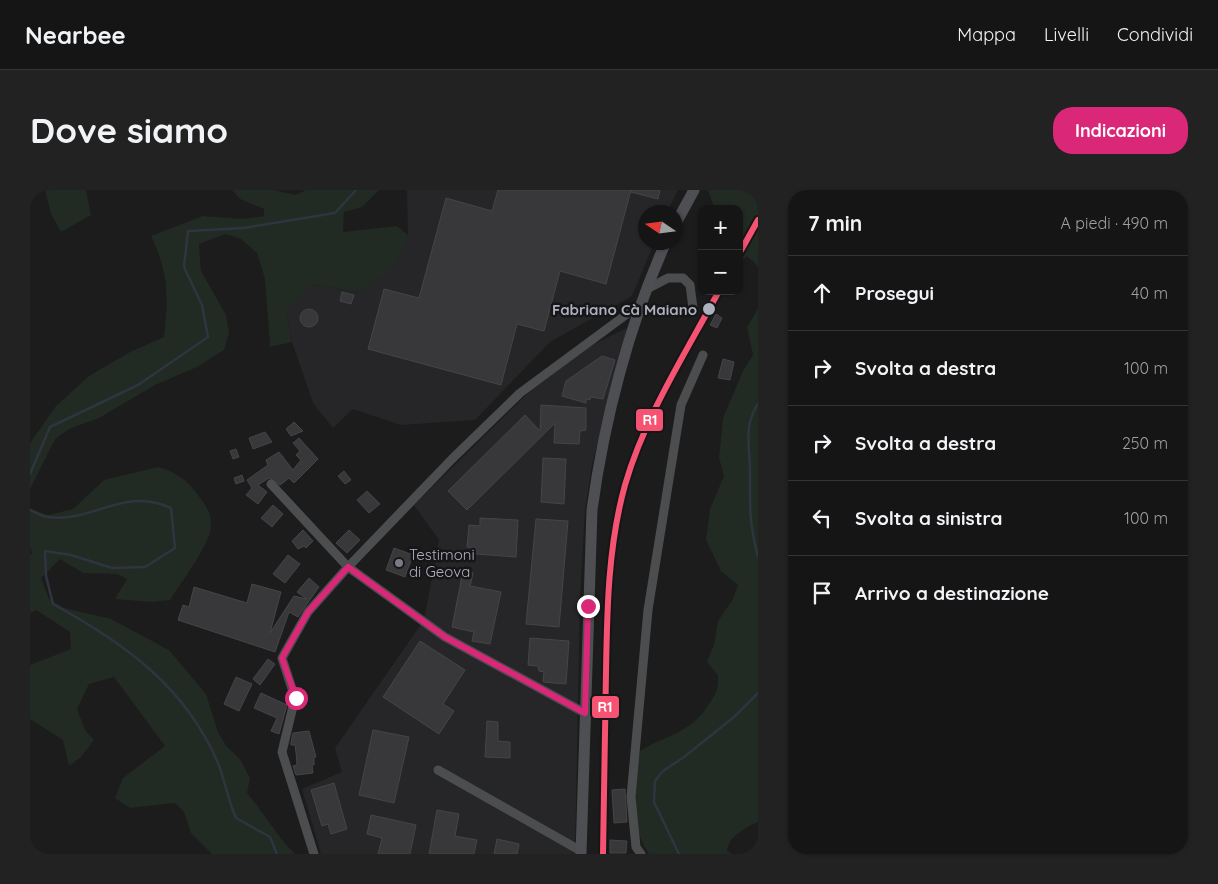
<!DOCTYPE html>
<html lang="it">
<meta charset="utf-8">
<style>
body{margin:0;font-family:Quicksand,sans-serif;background:#222;color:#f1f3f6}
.controls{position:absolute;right:15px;top:15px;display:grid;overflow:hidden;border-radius:10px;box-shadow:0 1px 4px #0004}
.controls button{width:45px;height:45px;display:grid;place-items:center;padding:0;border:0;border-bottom:1px solid #343434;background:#151515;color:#f1f3f6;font:25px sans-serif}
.compass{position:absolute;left:608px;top:15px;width:45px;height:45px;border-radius:50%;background:#151515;box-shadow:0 1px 4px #0004;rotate:283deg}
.stop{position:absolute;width:15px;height:15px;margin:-11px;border:4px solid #db2777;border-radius:50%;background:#fff}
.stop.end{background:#db2777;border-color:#fff;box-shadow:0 1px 5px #0008}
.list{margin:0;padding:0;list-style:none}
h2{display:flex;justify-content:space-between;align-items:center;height:65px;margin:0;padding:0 20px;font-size:21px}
h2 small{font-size:16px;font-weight:400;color:#9d9fa0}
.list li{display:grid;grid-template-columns:32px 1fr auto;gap:15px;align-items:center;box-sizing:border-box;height:75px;padding:0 20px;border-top:1px solid #343434}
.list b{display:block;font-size:19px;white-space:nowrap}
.list em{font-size:16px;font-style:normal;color:#9d9fa0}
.icon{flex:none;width:28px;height:28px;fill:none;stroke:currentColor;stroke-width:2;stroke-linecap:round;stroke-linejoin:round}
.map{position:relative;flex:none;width:728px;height:664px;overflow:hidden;border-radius:20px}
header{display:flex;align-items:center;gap:30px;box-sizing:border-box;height:70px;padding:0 25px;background:#151515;border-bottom:1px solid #343434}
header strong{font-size:24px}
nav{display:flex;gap:28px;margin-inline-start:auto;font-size:18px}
.intro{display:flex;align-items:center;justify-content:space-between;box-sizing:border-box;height:120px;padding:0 30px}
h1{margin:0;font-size:35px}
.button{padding:12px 22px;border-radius:20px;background:#db2777;color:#fff;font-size:18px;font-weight:700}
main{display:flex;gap:30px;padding:0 30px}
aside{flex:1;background:#151515;border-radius:20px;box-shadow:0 1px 4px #0004}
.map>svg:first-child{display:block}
.built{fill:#262628}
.green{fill:#212a23}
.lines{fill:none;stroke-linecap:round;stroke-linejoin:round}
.stream{stroke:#2e353f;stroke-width:2.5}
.building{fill:#38383a;stroke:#444548}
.minor{stroke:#4b4d4f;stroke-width:9}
.major{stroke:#4e4f52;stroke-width:11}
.rail-1-casing{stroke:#161618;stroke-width:10}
.rail-1{stroke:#f65372;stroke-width:6}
.route{stroke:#db2777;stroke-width:6}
.stop-dot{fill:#adb0bd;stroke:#161618;stroke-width:2}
.poi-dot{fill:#7a7c85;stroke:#161618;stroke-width:2}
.labels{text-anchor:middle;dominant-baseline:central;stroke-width:5;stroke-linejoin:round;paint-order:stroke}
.stop-label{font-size:15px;font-weight:bold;fill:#adb0bd;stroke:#161618;text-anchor:end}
.poi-label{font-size:15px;fill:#adb0bd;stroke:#161618;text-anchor:start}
.line-badge{stroke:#161618;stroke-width:2}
.badge-label{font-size:14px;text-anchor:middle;font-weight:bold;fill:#fff}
</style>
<header>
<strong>Nearbee</strong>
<nav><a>Mappa</a><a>Livelli</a><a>Condividi</a></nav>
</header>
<div class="intro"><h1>Dove siamo</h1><a class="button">Indicazioni</a></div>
<main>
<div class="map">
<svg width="728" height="664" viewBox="0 0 728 664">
<rect width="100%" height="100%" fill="#1c1c1c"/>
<!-- built -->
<g class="built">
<polygon points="377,0 648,0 637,22 616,22 616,52 624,53 602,106 520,152 445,230 371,235 323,219 303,238 283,213 262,152 256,122 284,94 329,103 378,45"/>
<polygon points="597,138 562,275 555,320 550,407 545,664 291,664 272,599 312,582 305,558 394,430 409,350 384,315 499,202 560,156"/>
</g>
<!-- green -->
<g class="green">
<polygon points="15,0 56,0 61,25 31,42 21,24"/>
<path d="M202,0H244L265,5L276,0H349L332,17L314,22L313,42L367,36L378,45L363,77L329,103L284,94L256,122L262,152L240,157L235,89L227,63L211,49L195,44L169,54L171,81L196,125L199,143L194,160L167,177L125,195L69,228L39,239L25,249L0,299V253L26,216L59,186L100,162L134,147C139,108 138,81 121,46L173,26L213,29L234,26V19L210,9Z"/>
<polygon points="678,0 728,0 728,76 717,66 709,74 709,19 685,19"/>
<path d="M728,119V632C714,639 701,644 697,660L701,664H619C599,635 600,595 610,561C635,545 659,544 677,517C686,504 688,501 688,485L677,472L684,455L688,431L703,409L708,395L691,381L676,350L680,319L694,286L689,268L693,228L713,181L723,165L717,137Z"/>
<path d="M128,277C144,281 158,290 168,305C175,314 182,324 181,336C181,353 150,394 140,410L121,412L85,409L97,389L87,384L53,383L30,369L11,388L19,409L34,418L81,429L139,460L176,504L188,542L197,557L210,569L220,588L217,603C234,623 247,646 265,664H182L161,643L154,622L145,613L100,618L85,608L93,588L135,556L84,487L59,494L47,519L55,540L64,550L51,567L39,576L33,550L0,529V475L41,459L40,442L6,420L0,423V365L2,363L0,356V316L1,319L18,325L43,319L74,290Z"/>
</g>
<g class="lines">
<!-- stream -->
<g class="stream">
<path d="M728,214C713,236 720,257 720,282C720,315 719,334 728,367"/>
<polyline points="0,284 20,237 108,195 178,147 172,115 154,77 158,41 214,38 305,23 326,0"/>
<path d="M0,320C5,322 12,327 18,327C64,333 93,296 141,318L145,358L115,377L82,378L41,365L15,361L16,386L23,414C94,453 155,496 188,573C195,591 198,610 206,628L240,647L247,664"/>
<polyline points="649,664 624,612 625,591 633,581 654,567 704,527 728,503"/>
</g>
</g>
<!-- building -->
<g class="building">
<polygon points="468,0 601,0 576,94 530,81 514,141 487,134 471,195 338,159 354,99 389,108 416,8 462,21"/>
<polygon points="601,0 630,0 628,9 601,2"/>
<polygon points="312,102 324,105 321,114 310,111"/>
<circle cx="279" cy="128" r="9"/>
<polygon points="686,124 692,128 687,138 680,135"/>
<polygon points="572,166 585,170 573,209 561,207 560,210 556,209 556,213 532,206 536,191"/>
<polygon points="693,169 704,172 700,190 688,188"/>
<polygon points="511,215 556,218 556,240 550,241 549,254 524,253 525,233 437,320 418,301 495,225 510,241"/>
<polygon points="264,232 273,241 261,246 256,239"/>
<polygon points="235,242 242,252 223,259 219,248"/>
<polygon points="269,248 288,269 264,293 259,288 250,295 239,288 228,295 237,302 228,314 216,305 222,298 217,290 238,275 236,270 249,262 263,280 271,270 266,265 270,261 263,253"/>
<polygon points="206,259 209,267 203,269 200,261"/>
<polygon points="513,268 536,269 534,314 511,312"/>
<polygon points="314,281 321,290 315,294 308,286"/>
<polygon points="212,285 214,291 206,294 204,288"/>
<polygon points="337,301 350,314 339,323 327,310"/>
<polygon points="243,315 253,324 242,337 231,328"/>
<polygon points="450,328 488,330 486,367 446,364 446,358 437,357 439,335 450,336"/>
<polygon points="506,329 538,331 529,437 496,434"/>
<polygon points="273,340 283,351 276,358 274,356 268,359 262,351"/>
<polygon points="319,340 330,350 317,363 306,353"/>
<polygon points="364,358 383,365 375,387 356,380"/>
<polygon points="258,365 270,374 255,393 243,384"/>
<polygon points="433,381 443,383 440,396 471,402 460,454 442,451 444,442 422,437"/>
<polygon points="279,388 289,397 268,427 259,422 245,462 148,430 153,415 159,417 164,397 217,413 222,394 251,402 240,443 264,406 277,409 267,402"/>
<polygon points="500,448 539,451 536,494 513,492 514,482 509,481 508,476 498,475"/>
<polygon points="390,451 435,480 413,514 424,521 409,544 353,507"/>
<polygon points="238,469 245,474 230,495 223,489"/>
<polygon points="206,487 222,494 209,521 194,514"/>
<polygon points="231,503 257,515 249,544 241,541 247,528 224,518"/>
<polygon points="457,531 468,532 468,551 480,552 480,568 455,567"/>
<polygon points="343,540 379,547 364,613 329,605"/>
<polygon points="279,541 286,567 284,567 284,575 282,575 283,583 266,585 263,576 267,575 266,562 265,555 261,555 261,552 263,543"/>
<polygon points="304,593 317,639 301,644 298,634 292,636 281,600"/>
<polygon points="595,599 597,632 584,633 582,600"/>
<polygon points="407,620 429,624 425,646 447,650 444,664 399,664"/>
<polygon points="341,625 386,635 380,664 348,664 352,648 337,644"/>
<polygon points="467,649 489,654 487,664 464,664"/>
<polygon points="580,650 597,651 596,663 580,663"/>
</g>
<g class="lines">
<!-- minor -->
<g class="minor">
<polyline points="617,99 638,88 653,88 660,95 663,118"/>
<polyline points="241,294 318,377 415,447 555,523"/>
<polyline points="408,580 551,661"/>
<polyline points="284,664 252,562 265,508 252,468 278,422 318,377 422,269 490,203 612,113"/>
<polyline points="611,664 606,657 601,607 618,420 651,215 673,165"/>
</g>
<!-- major -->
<g class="major">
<polyline points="646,33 664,0"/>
<path d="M551,664L562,320C574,231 599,134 636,52"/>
</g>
<!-- rail-1 casing -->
<g class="rail-1-casing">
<g id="rail-1">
<polyline points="709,64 728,30"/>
<path d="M573,664C574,603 575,543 576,482C577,420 578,356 595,295C615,226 655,164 689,101"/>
</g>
</g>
<!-- rail-1 -->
<use href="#rail-1" class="rail-1"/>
</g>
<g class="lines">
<!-- route -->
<polyline class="route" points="266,508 252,468 278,422 318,377 415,447 555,523 558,416"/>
</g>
<!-- markers -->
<circle class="stop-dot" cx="679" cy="119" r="7"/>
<circle class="poi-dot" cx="369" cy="373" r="5"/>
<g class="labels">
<!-- stop labels -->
<g class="stop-label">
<text x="667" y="119">Fabriano Cà Maiano</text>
</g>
<!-- poi labels -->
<g class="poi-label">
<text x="379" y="364">Testimoni<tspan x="379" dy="17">di Geova</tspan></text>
</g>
</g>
<g class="line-badge">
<rect x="605" y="218" width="29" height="24" rx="5" fill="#f65372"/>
<rect x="561" y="505" width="29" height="24" rx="5" fill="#f65372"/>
</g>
<g class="badge-label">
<text x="620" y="235">R1</text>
<text x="575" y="522">R1</text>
</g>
</svg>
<div class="controls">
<button>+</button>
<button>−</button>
</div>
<svg class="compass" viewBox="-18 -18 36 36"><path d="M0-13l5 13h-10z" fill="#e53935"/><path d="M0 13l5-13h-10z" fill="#9d9fa0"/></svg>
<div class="stop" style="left:266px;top:508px"></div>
<div class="stop end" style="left:558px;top:416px"></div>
</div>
<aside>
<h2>7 min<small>A piedi · 490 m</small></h2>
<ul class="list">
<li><svg class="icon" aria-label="ahead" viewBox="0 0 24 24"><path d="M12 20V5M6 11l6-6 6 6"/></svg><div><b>Prosegui</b></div><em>40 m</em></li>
<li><svg class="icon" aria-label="right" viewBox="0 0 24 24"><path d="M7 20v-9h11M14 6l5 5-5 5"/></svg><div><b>Svolta a destra</b></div><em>100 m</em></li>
<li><svg class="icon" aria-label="right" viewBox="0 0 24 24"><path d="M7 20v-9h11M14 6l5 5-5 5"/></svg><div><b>Svolta a destra</b></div><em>250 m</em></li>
<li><svg class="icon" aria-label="left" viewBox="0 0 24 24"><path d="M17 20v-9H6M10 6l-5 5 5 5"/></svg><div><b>Svolta a sinistra</b></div><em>100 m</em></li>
<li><svg class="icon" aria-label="arrive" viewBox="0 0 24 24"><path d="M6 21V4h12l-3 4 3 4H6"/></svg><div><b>Arrivo a destinazione</b></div></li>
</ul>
</aside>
</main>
